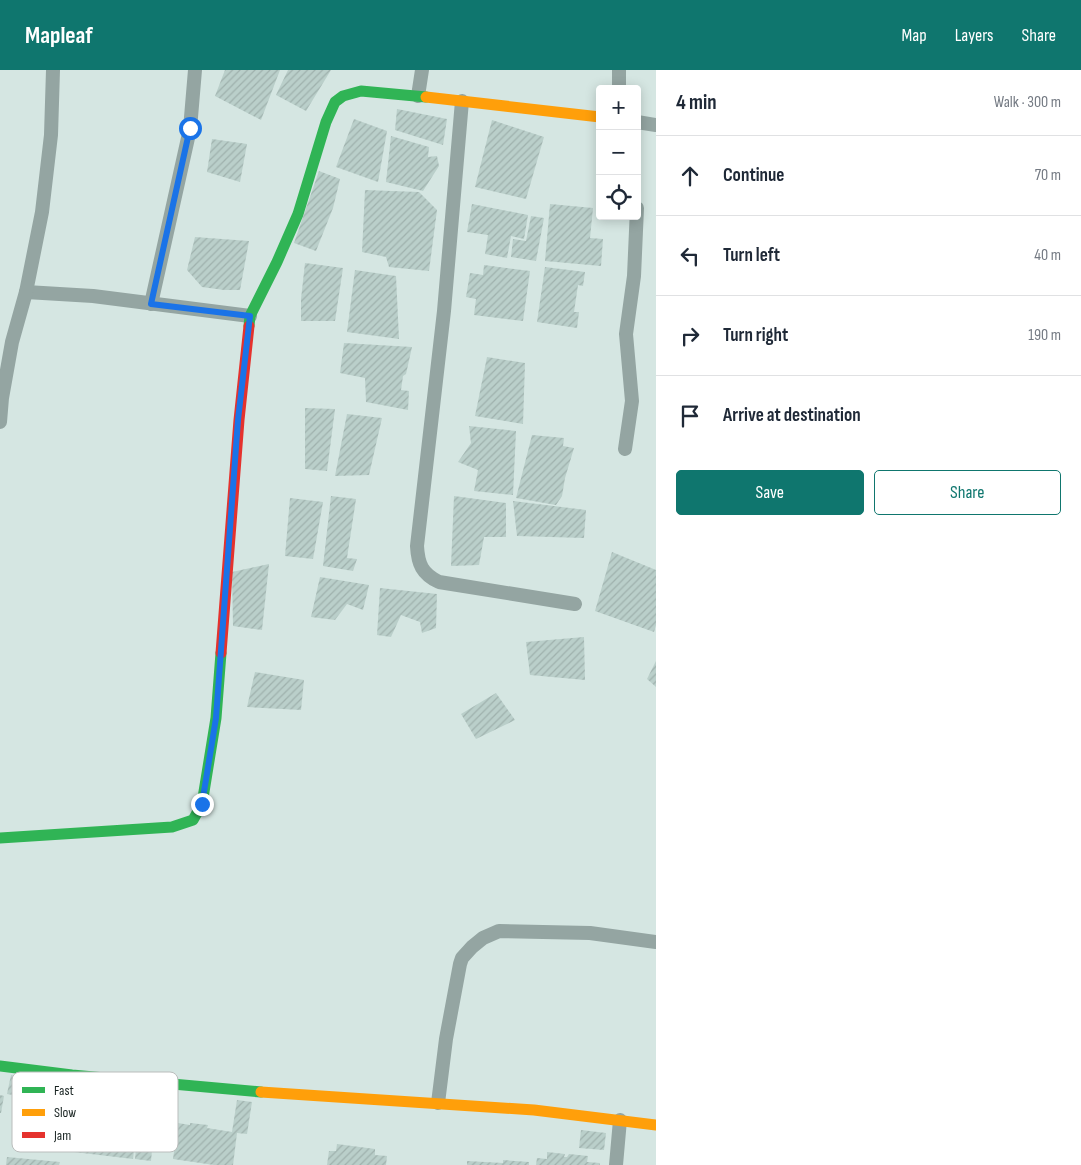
<!DOCTYPE html>
<meta charset="utf-8">
<style>
body{margin:0;font-family:"Sofia Sans Condensed",sans-serif;background:#f6f6f7;color:#1f2937}
.controls{position:absolute;right:15px;top:15px;display:grid;overflow:hidden;border-radius:5px;box-shadow:0 2px 12px #0003}
.controls button{width:45px;height:45px;display:grid;place-items:center;padding:0;border:0;border-bottom:1px solid #e0e1e3;background:#fff;color:#1f2937;font:25px sans-serif}
.stop{position:absolute;width:15px;height:15px;margin:-11px;border:4px solid #1a73e8;border-radius:50%;background:#fff}
.stop.end{background:#1a73e8;border-color:#fff;box-shadow:0 1px 5px #0008}
.list{margin:0;padding:0;list-style:none}
h2{display:flex;justify-content:space-between;align-items:center;height:65px;margin:0;padding:0 20px;font-size:21px}
h2 small{font-size:16px;font-weight:400;color:#747a83}
.list li{display:grid;grid-template-columns:32px 1fr auto;gap:15px;align-items:center;box-sizing:border-box;height:80px;padding:0 20px;border-top:1px solid #e0e1e3}
.list b{display:block;font-size:19px;white-space:nowrap}
.list em{font-size:16px;font-style:normal;color:#747a83}
.actions{display:flex;gap:10px;padding:15px 20px}
.actions a{flex:1;padding:11px 0;border:1px solid #0f766e;border-radius:5px;text-align:center;font-size:18px;color:#0f766e}
.actions .main{background:#0f766e;color:#fff}
.icon{flex:none;width:28px;height:28px;fill:none;stroke:currentColor;stroke-width:2;stroke-linecap:round;stroke-linejoin:round}
.map{position:relative;flex:none;width:656px;height:1095px;overflow:hidden}
header{display:flex;align-items:center;gap:30px;box-sizing:border-box;height:70px;padding:0 25px;background:#0f766e;color:#fff}
header strong{font-size:24px}
nav{display:flex;gap:28px;margin-inline-start:auto;font-size:18px}
main{display:flex}
aside{flex:1;background:#fff}
.map>svg:first-child{display:block}
.building{fill:url(#building-hatch)}
.lines{fill:none;stroke-linecap:round;stroke-linejoin:round}
.street{stroke:#94a5a2;stroke-width:14}
.fast{stroke:#30b455;stroke-width:11}
.slow{stroke:#ff9f0a;stroke-width:11}
.jam{stroke:#e5322d;stroke-width:11}
.route{stroke:#1a73e8;stroke-width:6}
.key{fill:#fff;stroke:#babdbc;stroke-width:1}
.key-label{font-size:14px;fill:#182321}
</style>
<header>
<strong>Mapleaf</strong>
<nav><a>Map</a><a>Layers</a><a>Share</a></nav>
</header>
<main>
<div class="map">
<svg width="656" height="1095" viewBox="0 0 656 1095">
<defs>
<pattern id="building-hatch" width="6" height="6" patternUnits="userSpaceOnUse" patternTransform="scale(1.25)"><rect width="6" height="6" fill="#bacfca"/><path d="M-1 1l2-2M0 6l6-6M5 7l2-2" fill="none" stroke="#9fb1ad"/></pattern>
</defs>
<rect width="100%" height="100%" fill="#d5e6e2"/>
<!-- building -->
<g class="building">
<polygon points="225,0 280,0 261,50 215,26"/>
<polygon points="288,0 331,0 306,41 276,25"/>
<polygon points="397,39 447,49 443,75 395,60"/>
<polygon points="354,49 387,61 378,112 336,97"/>
<polygon points="492,50 544,67 526,129 475,117"/>
<polygon points="391,66 429,77 428,87 437,86 439,96 423,121 386,112"/>
<polygon points="212,69 247,74 240,112 207,102"/>
<polygon points="319,101 340,109 333,138 316,181 294,173"/>
<polygon points="365,120 419,122 437,140 429,201 389,197 386,187 362,182"/>
<polygon points="472,134 528,145 524,169 511,166 507,188 485,184 488,165 467,162"/>
<polygon points="550,134 593,138 590,168 603,169 601,196 545,191"/>
<polygon points="531,146 544,148 536,191 511,187 513,169 526,171"/>
<polygon points="195,167 249,171 240,220 224,220 202,217 187,200"/>
<polygon points="305,193 343,198 335,251 301,251 301,229"/>
<polygon points="484,195 530,201 523,251 474,245 476,229 466,227 470,203 483,205"/>
<polygon points="545,197 585,202 583,216 578,215 574,242 579,242 577,258 537,252"/>
<polygon points="355,200 396,206 399,269 347,262"/>
<polygon points="344,273 412,277 406,304 403,306 401,320 409,321 408,340 366,332 365,308 340,303"/>
<polygon points="487,287 525,293 523,354 475,346"/>
<polygon points="305,338 335,339 327,401 305,399"/>
<polygon points="347,344 382,348 369,405 335,406"/>
<polygon points="469,356 516,361 513,425 474,421 478,400 458,392 471,373"/>
<polygon points="532,365 564,368 563,376 574,378 565,408 562,426 556,435 516,428"/>
<polygon points="331,426 356,429 347,488 357,489 353,501 323,496"/>
<polygon points="454,426 506,433 506,467 484,467 479,495 451,496"/>
<polygon points="290,428 323,432 313,489 285,486"/>
<polygon points="513,431 586,440 584,468 517,466"/>
<polygon points="612,482 656,500 656,555 654,562 595,541"/>
<polygon points="269,494 262,560 233,556 232,502"/>
<polygon points="320,507 369,515 363,540 347,534 335,550 311,547"/>
<polygon points="380,518 437,524 436,558 422,563 420,552 401,545 391,567 377,565"/>
<polygon points="584,567 585,610 530,605 526,572"/>
<polygon points="656,591 656,617 647,609"/>
<polygon points="255,602 304,610 301,640 247,637"/>
<polygon points="496,623 515,650 476,669 461,644"/>
<polygon points="11,1005 46,1012 42,1030 7,1024"/>
<polygon points="0,1025 4,1026 1,1043 0,1043"/>
<polygon points="237,1030 252,1032 247,1064 237,1063 233,1095 214,1095 173,1089 178,1053 190,1055 190,1053 208,1055 207,1058 232,1062"/>
<polygon points="79,1042 135,1049 134,1056 137,1057 133,1089 74,1082"/>
<polygon points="139,1047 155,1048 151,1091 135,1089"/>
<polygon points="581,1060 606,1063 604,1080 579,1078"/>
<polygon points="337,1074 375,1079 375,1085 387,1086 386,1095 327,1095 329,1081 336,1081"/>
<polygon points="547,1082 565,1084 564,1087 567,1087 569,1084 588,1086 587,1092 600,1093 600,1095 536,1095 537,1088 547,1089"/>
<polygon points="7,1087 60,1092 59,1095 6,1095"/>
<polygon points="503,1090 529,1092 529,1095 467,1095 467,1091 503,1093"/>
</g>
<g class="lines">
<!-- street -->
<g class="street">
<polyline points="619,19 619,0"/>
<polyline points="418,26 422,0"/>
<path d="M462,31L444,241L417,476C418,494 422,504 439,512L575,534"/>
<polyline points="637,52 656,55"/>
<polyline points="26,222 93,226 250,246"/>
<polyline points="151,234 190,59 195,0"/>
<polyline points="0,352 2,328 12,272 26,222 42,142 51,65 53,0"/>
<polyline points="625,379 632,331 626,264 634,206 637,138"/>
<polyline points="438,1033 446,969 460,894 462,888 472,877 483,868 499,861 590,863 656,872"/>
<polyline points="616,1095 620,1050"/>
</g>
<!-- fast -->
<g class="fast">
<polyline points="249,256 250,246 277,192 298,144 326,52 335,32 343,26 361,21 426,27"/>
<polyline points="0,768 172,757 193,750 202,734 216,648 221,583"/>
<polyline points="0,996 72,1005 261,1022"/>
</g>
<!-- slow -->
<g class="slow">
<polyline points="426,27 600,47"/>
<polyline points="261,1022 534,1040 656,1055"/>
</g>
<!-- jam -->
<polyline class="jam" points="221,583 239,350 249,256"/>
</g>
<g class="lines">
<!-- route -->
<polyline class="route" points="190,58 151,234 250,246 238,350 216,648 202,734"/>
</g>
<!-- legend -->
<rect x="12" y="1002" width="166" height="80" rx="8" class="key"/>
<rect x="22" y="1017" width="23" height="6" fill="#30b455"/>
<rect x="22" y="1039" width="23" height="7" fill="#ff9f0a"/>
<rect x="22" y="1062" width="23" height="6" fill="#e5322d"/>
<g class="key-label">
<text x="54" y="1025">Fast</text>
<text x="54" y="1047">Slow</text>
<text x="54" y="1070">Jam</text>
</g>
</svg>
<div class="controls">
<button>+</button>
<button>−</button>
<button><svg class="icon" aria-label="locate" viewBox="0 0 24 24"><circle cx="12" cy="12" r="6"/><path d="M12 2v4M12 18v4M2 12h4M18 12h4"/></svg></button>
</div>
<div class="stop" style="left:190px;top:58px"></div>
<div class="stop end" style="left:202px;top:734px"></div>
</div>
<aside>
<h2>4 min<small>Walk · 300 m</small></h2>
<ul class="list">
<li><svg class="icon" aria-label="ahead" viewBox="0 0 24 24"><path d="M12 20V5M6 11l6-6 6 6"/></svg><div><b>Continue</b></div><em>70 m</em></li>
<li><svg class="icon" aria-label="left" viewBox="0 0 24 24"><path d="M17 20v-9H6M10 6l-5 5 5 5"/></svg><div><b>Turn left</b></div><em>40 m</em></li>
<li><svg class="icon" aria-label="right" viewBox="0 0 24 24"><path d="M7 20v-9h11M14 6l5 5-5 5"/></svg><div><b>Turn right</b></div><em>190 m</em></li>
<li><svg class="icon" aria-label="arrive" viewBox="0 0 24 24"><path d="M6 21V4h12l-3 4 3 4H6"/></svg><div><b>Arrive at destination</b></div></li>
</ul>
<div class="actions"><a class="main">Save</a><a>Share</a></div>
</aside>
</main>
